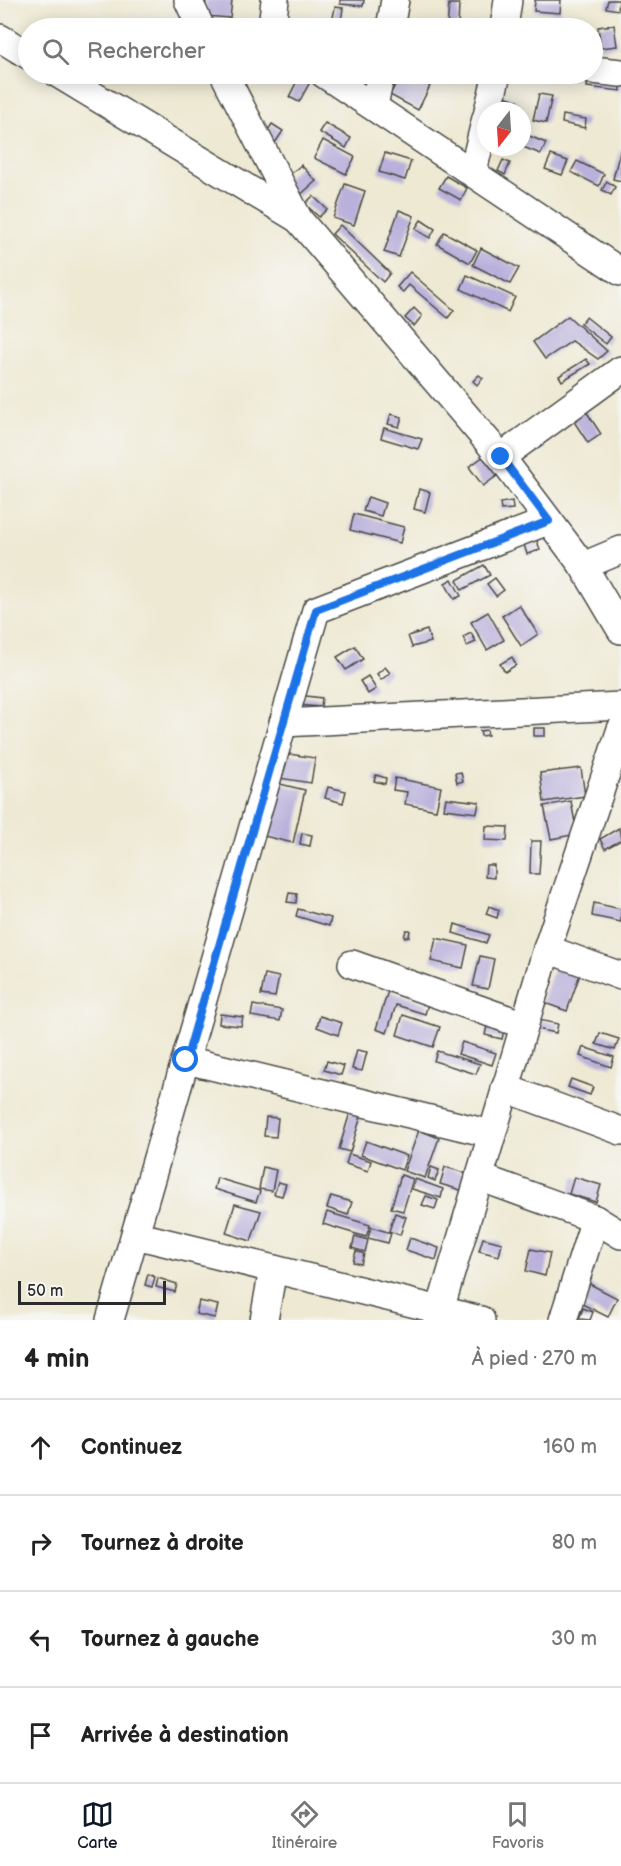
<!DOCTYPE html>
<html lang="fr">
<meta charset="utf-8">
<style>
body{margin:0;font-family:"Balsamiq Sans",sans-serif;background:#f2f2f2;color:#222}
.compass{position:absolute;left:477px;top:102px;width:54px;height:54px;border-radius:50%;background:#fff;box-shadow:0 3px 15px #0003;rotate:197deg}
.scale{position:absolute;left:18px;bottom:15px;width:148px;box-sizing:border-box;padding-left:6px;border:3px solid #2b2b2b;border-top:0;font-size:16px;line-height:21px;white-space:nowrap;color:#2b2b2b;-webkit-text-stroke:4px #f6f6f2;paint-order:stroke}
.stop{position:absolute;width:18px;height:18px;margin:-14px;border:4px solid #1a73e8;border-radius:50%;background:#fff}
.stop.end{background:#1a73e8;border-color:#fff;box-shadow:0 2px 6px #0008}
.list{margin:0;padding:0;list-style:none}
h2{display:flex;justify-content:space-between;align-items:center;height:78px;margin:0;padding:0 24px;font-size:26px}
h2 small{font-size:20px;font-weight:400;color:#767676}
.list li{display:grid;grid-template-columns:39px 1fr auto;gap:18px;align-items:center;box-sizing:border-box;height:96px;padding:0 24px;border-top:2px solid #e0e0e0}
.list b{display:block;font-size:22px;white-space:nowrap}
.list em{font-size:20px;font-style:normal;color:#767676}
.icon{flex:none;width:33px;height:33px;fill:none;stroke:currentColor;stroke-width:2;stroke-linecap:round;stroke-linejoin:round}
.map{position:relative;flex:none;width:621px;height:1320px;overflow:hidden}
.search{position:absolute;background:#fff;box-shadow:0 3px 15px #0003;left:18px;right:18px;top:18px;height:66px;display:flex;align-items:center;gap:15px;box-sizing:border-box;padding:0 21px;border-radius:33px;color:#767676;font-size:22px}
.sheet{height:462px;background:#fff}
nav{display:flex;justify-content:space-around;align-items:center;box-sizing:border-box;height:84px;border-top:2px solid #e0e0e0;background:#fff;font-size:16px;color:#767676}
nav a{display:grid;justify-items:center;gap:3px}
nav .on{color:#111827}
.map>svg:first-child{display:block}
.building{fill:#b9b1db}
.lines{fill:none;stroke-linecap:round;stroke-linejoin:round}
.minor-casing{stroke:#484844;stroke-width:30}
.minor{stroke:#fff;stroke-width:27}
.route{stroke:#1a73e8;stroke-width:8}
</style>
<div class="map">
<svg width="621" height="1320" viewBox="0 0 621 1320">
<rect width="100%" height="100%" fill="#f6f6f2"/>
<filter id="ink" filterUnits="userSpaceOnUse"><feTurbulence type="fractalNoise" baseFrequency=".0167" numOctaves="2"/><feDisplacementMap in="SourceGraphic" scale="12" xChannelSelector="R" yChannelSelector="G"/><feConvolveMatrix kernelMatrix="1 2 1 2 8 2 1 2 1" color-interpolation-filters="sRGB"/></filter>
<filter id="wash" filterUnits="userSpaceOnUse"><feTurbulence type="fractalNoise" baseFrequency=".008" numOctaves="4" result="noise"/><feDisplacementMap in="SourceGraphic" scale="24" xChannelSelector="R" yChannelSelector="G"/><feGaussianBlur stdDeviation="1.35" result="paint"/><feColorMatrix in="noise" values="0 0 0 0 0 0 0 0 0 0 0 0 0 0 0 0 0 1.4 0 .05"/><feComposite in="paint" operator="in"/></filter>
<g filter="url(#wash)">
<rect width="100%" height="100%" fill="#eee9d3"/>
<g id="blocks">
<!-- building -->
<g class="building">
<polygon points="206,0 232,0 230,18 205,16"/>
<polygon points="340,0 364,0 363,6 340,4"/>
<polygon points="535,0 561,0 560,13 534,11"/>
<polygon points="608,0 619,0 618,10 606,8"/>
<polygon points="449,4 459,4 458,28 447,27"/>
<polygon points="335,7 343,8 340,28 331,28"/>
<polygon points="180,20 183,28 170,28 169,24"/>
<polygon points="614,25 617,46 601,48 598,27"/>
<polygon points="401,74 406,74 430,86 418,110 390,95"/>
<polygon points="300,75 311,80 299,102 289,97"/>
<polygon points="588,76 621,80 621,91 587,87"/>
<polygon points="539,94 552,96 546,123 533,120"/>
<polygon points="505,96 518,101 514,111 500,111"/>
<polygon points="563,115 586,119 585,128 562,123"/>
<polygon points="325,123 351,138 346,148 319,132"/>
<polygon points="272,124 283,131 275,143 264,136"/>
<polygon points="527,135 546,143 541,154 523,147"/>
<polygon points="323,140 355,157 346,174 314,158"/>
<polygon points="621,147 621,181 613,179"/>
<polygon points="385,153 411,161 405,180 379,172"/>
<polygon points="551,155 568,161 562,175 545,169"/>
<polygon points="503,160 510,163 505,175 498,171"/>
<polygon points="577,161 604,174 599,186 571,172"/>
<polygon points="301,165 316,181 298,197 283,181"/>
<polygon points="446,176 467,188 461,200 439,188"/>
<polygon points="607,181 615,187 611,195 602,190"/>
<polygon points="345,184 365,191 354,225 333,218"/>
<polygon points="313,196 327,209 319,217 305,204"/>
<polygon points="399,210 414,216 399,257 384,252"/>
<polygon points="421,220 435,229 430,238 415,229"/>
<polygon points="340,225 390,273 383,282 332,234"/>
<polygon points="444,232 477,250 470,263 437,244"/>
<polygon points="481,248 519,268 510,284 473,265"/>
<polygon points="410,272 454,310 448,318 409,285 403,292 397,287"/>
<polygon points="467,275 515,297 508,312 461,289"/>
<polygon points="414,308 422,316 414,326 405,318"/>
<polygon points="568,316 607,351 598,359 572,341 545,359 533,342"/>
<polygon points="586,317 611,337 606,344 580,324"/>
<polygon points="586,359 590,364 562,381 559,376"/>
<polygon points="479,375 483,378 477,385 473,381"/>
<polygon points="584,408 601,434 588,443 571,417"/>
<polygon points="391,414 402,417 399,427 388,424"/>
<polygon points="384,428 422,439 418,449 381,438"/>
<polygon points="484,456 498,475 483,486 469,467"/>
<polygon points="419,489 430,492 425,512 414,509"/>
<polygon points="368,497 385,503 381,516 363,511"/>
<polygon points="512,501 513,509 501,510 500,503"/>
<polygon points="354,514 404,527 400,543 350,530"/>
<polygon points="536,537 540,550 527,554 523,542"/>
<polygon points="484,565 490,575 462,590 457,580"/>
<polygon points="495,578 504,590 496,596 487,584"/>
<polygon points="452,579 461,596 454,599 445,583"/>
<polygon points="519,605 538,634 521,646 502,616"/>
<polygon points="488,612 504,640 487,650 471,622"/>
<polygon points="427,630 431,642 412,647 408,636"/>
<polygon points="471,633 476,642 467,646 463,637"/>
<polygon points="355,646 363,659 346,670 337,657"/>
<polygon points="512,657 516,665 505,672 500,664"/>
<polygon points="385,667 390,673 381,680 377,674"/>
<polygon points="368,676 376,689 368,694 360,681"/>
<polygon points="298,695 322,698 321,707 297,705"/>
<rect x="534" y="728" width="11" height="8"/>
<polygon points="487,730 488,735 481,736 480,731"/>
<polygon points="283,753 315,758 311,783 279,778"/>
<polygon points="581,768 585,796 544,802 540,773"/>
<polygon points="461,772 463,781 457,783 455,773"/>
<polygon points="376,775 386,778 385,784 374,781"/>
<polygon points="395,778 441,787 436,810 405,804 407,792 393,790"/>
<polygon points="276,783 305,790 293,843 264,836"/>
<polygon points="328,787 346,791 343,803 325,798"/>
<polygon points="446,798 479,802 477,813 444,809"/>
<polygon points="571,801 577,834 551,839 544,806"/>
<polygon points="486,826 508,827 507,841 485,840"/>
<polygon points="619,828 621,840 605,849 600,839"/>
<polygon points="302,833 312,835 310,846 300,844"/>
<polygon points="531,841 541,841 539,874 530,874"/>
<polygon points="486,865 494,865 494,878 485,877"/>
<polygon points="289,893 297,894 296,903 287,902"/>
<polygon points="594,903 621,909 621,922 592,916"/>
<polygon points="489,906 499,910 497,918 486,914"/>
<polygon points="298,909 331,918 329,926 296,916"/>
<polygon points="455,924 489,935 486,943 453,933"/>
<polygon points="406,930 410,930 409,937 404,937"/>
<polygon points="436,938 468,945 463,968 431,961"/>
<polygon points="480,956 494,959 488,989 473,986"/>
<polygon points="555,965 580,974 567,1011 542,1002"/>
<polygon points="265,974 279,977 275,997 261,995"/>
<polygon points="388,991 428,1004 425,1014 396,1005 387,1033 376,1029"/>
<polygon points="253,1005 282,1010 280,1021 251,1016"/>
<polygon points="220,1014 243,1017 241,1026 219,1024"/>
<polygon points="403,1015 440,1027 433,1047 397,1035"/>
<polygon points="320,1016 342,1023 338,1035 317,1027"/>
<polygon points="539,1020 558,1024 556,1033 537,1029"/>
<polygon points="487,1026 504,1030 502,1039 485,1035"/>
<polygon points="600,1033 619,1039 615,1050 596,1044"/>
<polygon points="462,1042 496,1053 492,1065 458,1054"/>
<polygon points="583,1047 614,1057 611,1067 580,1056"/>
<polygon points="357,1050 367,1052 362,1071 352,1069"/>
<polygon points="437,1051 480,1064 476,1074 434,1061"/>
<polygon points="327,1061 344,1066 341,1075 324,1070"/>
<polygon points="571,1079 593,1087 590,1095 568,1087"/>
<polygon points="351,1109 362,1113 350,1152 339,1149"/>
<polygon points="266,1117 278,1118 276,1137 264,1136"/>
<polygon points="419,1130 439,1138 425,1178 404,1171"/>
<polygon points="366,1141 407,1156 402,1170 361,1155"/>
<polygon points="349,1154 371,1161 368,1171 346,1164"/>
<polygon points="263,1167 276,1170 272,1191 259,1189"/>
<polygon points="431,1167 439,1170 435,1181 428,1178"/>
<polygon points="445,1167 469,1174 464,1191 440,1184"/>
<polygon points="401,1175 413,1179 403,1211 391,1208"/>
<polygon points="574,1177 601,1185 596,1202 569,1194"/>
<polygon points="217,1178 260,1191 256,1202 214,1189"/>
<polygon points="415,1179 443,1189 441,1198 412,1189"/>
<polygon points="278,1182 286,1184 282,1196 274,1194"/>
<polygon points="331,1196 352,1202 348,1215 327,1208"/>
<polygon points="426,1196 438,1200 435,1209 422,1205"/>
<polygon points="235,1204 261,1211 251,1241 226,1233"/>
<polygon points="327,1212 370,1225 366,1237 323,1224"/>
<polygon points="395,1213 406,1217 400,1235 389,1231"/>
<polygon points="371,1227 391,1233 388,1243 368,1238"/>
<polygon points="355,1236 368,1240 365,1252 352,1248"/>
<polygon points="410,1238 439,1248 436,1260 406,1250"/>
<polygon points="483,1238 502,1243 499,1256 479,1251"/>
<polygon points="531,1249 550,1253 545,1276 526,1271"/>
<polygon points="356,1251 364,1254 361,1264 353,1262"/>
<polygon points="148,1274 155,1277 152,1287 145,1285"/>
<polygon points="158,1278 177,1284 175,1292 156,1287"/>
<polygon points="584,1281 617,1298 608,1317 574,1300"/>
<polygon points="199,1301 218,1305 215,1318 196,1314"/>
<polygon points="583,1308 593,1312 590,1320 579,1319"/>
</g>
</g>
</g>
<g filter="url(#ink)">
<use href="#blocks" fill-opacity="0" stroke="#484844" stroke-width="1.5"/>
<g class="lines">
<!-- minor casing -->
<g class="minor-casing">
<g id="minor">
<polyline points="188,0 201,28"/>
<polyline points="272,28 275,0"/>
<polyline points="390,28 395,0"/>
<polyline points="504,28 508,0"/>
<polyline points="0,38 28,55"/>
<polyline points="592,70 621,73"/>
<polyline points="58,74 298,219"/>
<polyline points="224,74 299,220 501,457 583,566 621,630"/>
<polyline points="324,74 621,272"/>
<polyline points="374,105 381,74"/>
<polyline points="488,111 497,74"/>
<polyline points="473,171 486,118"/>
<polyline points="501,457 621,370"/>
<polyline points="583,566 621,550"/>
<polyline points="283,723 621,706"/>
<polyline points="547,949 621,976"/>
<polyline points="352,964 524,1025"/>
<polyline points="186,1060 492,1134"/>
<polyline points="505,1088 621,1131"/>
<polyline points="479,1177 595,1219 621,1235"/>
<polyline points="135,1235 481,1320"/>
<polyline points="110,1320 316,610 548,521"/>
<polyline points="264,1320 273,1269"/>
<polyline points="437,1320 547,949 621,729"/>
<polyline points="563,1320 595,1219"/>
</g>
</g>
<!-- minor -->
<use href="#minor" class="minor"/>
</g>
</g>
<g class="lines" filter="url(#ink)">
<!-- route -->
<polyline class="route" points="186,1060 316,610 549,521 501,457"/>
</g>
</svg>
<svg class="compass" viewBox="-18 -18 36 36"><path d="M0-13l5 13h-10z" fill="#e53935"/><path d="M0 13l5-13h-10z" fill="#767676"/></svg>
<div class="scale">50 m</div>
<div class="stop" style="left:186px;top:1060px"></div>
<div class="stop end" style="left:501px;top:457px"></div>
<div class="search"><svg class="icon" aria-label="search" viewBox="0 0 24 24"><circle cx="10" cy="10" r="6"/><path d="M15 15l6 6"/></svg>Rechercher</div>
</div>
<section class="sheet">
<h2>4 min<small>À pied · 270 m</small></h2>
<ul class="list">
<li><svg class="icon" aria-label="ahead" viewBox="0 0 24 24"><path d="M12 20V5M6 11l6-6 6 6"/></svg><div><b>Continuez</b></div><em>160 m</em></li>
<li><svg class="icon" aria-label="right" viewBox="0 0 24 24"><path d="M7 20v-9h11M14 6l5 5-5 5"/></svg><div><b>Tournez à droite</b></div><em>80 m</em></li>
<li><svg class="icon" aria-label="left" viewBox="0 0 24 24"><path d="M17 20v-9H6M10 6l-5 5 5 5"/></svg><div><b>Tournez à gauche</b></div><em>30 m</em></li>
<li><svg class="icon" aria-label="arrive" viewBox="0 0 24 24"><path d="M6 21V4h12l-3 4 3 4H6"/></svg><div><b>Arrivée à destination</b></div></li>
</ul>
</section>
<nav>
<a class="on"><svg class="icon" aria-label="map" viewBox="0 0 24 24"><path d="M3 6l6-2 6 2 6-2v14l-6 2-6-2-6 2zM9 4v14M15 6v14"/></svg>Carte</a>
<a><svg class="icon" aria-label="directions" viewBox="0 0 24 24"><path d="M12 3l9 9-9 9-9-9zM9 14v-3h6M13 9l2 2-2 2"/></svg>Itinéraire</a>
<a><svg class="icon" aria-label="saved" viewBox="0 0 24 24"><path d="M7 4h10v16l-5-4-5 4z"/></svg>Favoris</a>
</nav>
